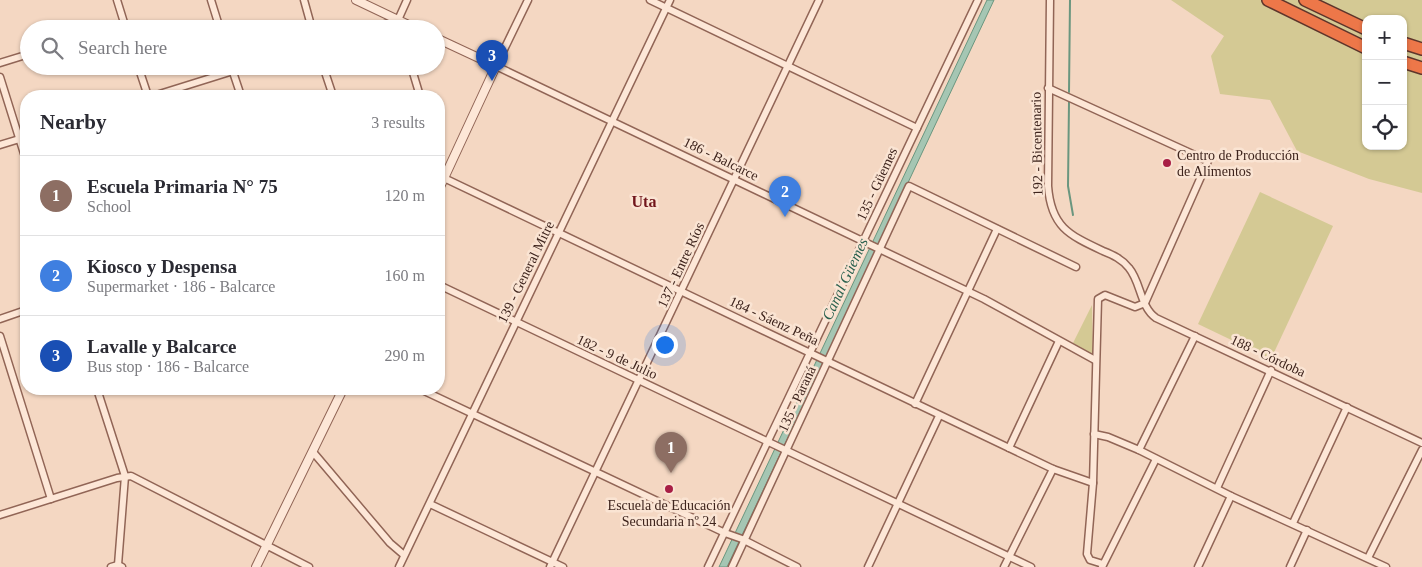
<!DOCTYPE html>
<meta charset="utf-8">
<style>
body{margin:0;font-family:Georgia,serif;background:#f7f7f7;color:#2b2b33}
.controls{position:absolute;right:15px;top:15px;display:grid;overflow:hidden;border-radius:10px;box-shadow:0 1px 4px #0004}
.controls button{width:45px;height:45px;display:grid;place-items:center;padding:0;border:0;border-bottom:1px solid #e1e1e2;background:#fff;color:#2b2b33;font:25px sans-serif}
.you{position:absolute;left:664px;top:344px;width:18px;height:18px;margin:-12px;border:4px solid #fff;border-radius:50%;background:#1a73e8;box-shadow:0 0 0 8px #1a73e833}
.badge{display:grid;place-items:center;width:32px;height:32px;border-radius:50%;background:#a81e45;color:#fff;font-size:16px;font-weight:700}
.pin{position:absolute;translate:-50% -41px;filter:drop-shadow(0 1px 2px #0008)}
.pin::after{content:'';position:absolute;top:26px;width:18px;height:15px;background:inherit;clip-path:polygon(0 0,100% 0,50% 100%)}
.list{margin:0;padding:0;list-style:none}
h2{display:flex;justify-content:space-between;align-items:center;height:65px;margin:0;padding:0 20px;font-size:21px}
h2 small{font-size:16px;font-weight:400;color:#7c7c81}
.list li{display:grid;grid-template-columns:32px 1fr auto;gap:15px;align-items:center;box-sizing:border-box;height:80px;padding:0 20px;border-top:1px solid #e1e1e2}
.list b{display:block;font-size:19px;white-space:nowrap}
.list p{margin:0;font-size:16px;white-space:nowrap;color:#7c7c81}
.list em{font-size:16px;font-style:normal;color:#7c7c81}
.icon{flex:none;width:28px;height:28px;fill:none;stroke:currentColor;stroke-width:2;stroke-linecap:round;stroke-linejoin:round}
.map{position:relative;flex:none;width:1422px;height:567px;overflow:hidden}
.search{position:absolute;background:#fff;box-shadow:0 1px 4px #0004;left:20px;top:20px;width:425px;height:55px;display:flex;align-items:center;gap:12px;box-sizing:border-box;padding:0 18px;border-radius:28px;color:#7c7c81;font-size:19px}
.panel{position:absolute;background:#fff;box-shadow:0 1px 4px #0004;left:20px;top:90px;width:425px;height:305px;border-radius:20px}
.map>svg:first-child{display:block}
.green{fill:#d4c994;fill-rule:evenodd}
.water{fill:#a5c6b3;stroke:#6a967f}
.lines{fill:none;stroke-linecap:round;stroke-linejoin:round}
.stream{stroke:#6a967f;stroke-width:2}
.minor-casing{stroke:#916556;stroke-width:9}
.tertiary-casing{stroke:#916556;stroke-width:10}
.motorway-casing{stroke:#5e352b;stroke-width:14}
.minor{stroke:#fde7d7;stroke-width:6}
.tertiary{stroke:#fde7d7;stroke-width:8}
.motorway{stroke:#ed7749;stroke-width:11}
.poi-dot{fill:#a81e45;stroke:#fae4d3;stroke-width:2}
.labels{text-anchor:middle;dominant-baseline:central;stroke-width:5;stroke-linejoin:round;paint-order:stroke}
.street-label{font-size:14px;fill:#3e241d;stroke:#fae4d3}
.poi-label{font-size:14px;fill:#3e241d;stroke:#fae4d3;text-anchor:start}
.water-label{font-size:15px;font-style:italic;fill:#2a604e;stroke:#fae4d3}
.quarter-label{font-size:16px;font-weight:bold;fill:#71161c;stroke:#fae4d3}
</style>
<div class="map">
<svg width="1422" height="567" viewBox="0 0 1422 567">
<rect width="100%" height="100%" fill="#f4d7c2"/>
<!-- green -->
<g class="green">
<path d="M1171,0H1422V193L1369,179L1297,151L1270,100L1220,94L1211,56L1224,36ZM1366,19H1403V146H1366Z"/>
<polygon points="1260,192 1333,226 1271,359 1198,324"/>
<polygon points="1092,305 1093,355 1073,343"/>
</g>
<!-- water -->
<polygon class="water" points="987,0 994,0 727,567 719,567"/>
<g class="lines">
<!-- stream -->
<g class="stream">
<polyline points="1069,92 1070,0"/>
<polyline points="1069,102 1068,186 1073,215"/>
</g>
<!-- minor casing -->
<g class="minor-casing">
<g id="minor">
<polyline points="117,0 126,29"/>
<polyline points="211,0 220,29"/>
<polyline points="304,0 312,29"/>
<polyline points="528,0 496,66 984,299 1095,360"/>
<polyline points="650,0 917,128"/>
<path d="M1050,0L1048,186C1051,227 1069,235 1103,251C1113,255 1122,259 1129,268C1141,282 1140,307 1156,318L1422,443"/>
<polyline points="111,29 125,24"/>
<polyline points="369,29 398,20"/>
<polyline points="400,29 398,20 407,0"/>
<polyline points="0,63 29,54"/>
<polyline points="138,66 148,96"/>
<polyline points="231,66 241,96"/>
<polyline points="323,66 333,96"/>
<polyline points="411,66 420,96"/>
<polyline points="0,77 26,160"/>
<polyline points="1048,88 1208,161 1145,303"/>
<polyline points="153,96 249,66"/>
<polyline points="0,145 26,137"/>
<polyline points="439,159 444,178"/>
<polyline points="444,178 1053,469 1093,483"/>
<polyline points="439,285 1031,567"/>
<polyline points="0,319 26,310"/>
<polyline points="0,336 51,499"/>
<polyline points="97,389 125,476 118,565"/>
<polyline points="420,389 725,533 742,539 797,567"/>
<polyline points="915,404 997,229"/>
<polyline points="1094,434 1108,437 1139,450 1231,496 1386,567"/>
<polyline points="1009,448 1059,341"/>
<polyline points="1139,450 1195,336"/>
<polyline points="313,452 390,543 404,555"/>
<polyline points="1217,488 1271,370"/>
<polyline points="430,504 563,567"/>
<polyline points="0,515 117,478 131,476 309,567"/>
<polyline points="1293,523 1347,407"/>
<polyline points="1368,558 1422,450"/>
<polyline points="1103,564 1090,560 1087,554 1093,483 1098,299 1105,295 1135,307 1145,303"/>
<polyline points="111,567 118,565 122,567"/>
<polyline points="399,567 670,0"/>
<polyline points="550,567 819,0"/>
<polyline points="708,567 978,0"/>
<polyline points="732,567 909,186 1076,267"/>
<polyline points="868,567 939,416"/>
<polyline points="1004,567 1053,469"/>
<polyline points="1102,567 1156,459"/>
<polyline points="1198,567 1231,496"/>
<polyline points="1290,567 1307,530"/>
</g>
</g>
<!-- tertiary casing -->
<g class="tertiary-casing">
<g id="tertiary">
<polyline points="356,0 417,29"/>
<polyline points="436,38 496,66 439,189"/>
<polyline points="256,567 343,389"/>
</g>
</g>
<!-- motorway casing -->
<g class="motorway-casing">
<g id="motorway">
<polyline points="1268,0 1366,48"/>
<polyline points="1305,0 1366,29"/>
<polyline points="1403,43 1422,49"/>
<polyline points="1403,62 1422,68"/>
</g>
</g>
<!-- minor -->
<use href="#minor" class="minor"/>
<!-- tertiary -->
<use href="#tertiary" class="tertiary"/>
<!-- motorway -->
<use href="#motorway" class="motorway"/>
</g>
<!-- markers -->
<g class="poi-dot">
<circle cx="1167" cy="163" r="5"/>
<circle cx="669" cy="489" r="5"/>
</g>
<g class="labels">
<!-- street labels -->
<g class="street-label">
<text transform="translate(1037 144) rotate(-91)">192 - Bicentenario</text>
<text transform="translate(721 159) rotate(26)">186 - Balcarce</text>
<text transform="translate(877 184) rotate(-65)">135 - Güemes</text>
<text transform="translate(681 265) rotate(-65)">137 - Entre Ríos</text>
<text transform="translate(526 272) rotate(-64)">139 - General Mitre</text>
<text transform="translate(774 321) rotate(25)">184 - Sáenz Peña</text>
<text transform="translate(1268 356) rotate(25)">188 - Córdoba</text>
<text transform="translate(617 357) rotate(25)">182 - 9 de Julio</text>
<text transform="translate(797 399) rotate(-65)">135 - Paraná</text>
</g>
<!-- poi labels -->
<g class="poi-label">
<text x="1177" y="155">Centro de Producción<tspan x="1177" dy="16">de Alimentos</tspan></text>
<text x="669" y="505" text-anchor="middle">Escuela de Educación<tspan x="669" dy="16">Secundaria nº 24</tspan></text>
</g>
<!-- water labels -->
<g class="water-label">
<text transform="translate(845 279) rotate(-65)">Canal Güemes</text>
</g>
<!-- quarter labels -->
<g class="quarter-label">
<text x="644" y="201">Uta</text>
</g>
</g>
</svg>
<div class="controls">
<button>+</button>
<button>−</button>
<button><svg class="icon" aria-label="locate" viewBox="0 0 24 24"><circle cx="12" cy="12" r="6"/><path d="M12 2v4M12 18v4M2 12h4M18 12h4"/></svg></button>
</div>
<div class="you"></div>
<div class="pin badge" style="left:671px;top:473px;background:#8d6e63">1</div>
<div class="pin badge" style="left:785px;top:217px;background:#3f7fe0">2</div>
<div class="pin badge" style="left:492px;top:81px;background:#1a4fb4">3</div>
<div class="search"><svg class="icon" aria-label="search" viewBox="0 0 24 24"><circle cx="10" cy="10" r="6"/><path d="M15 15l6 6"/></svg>Search here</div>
<section class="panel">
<h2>Nearby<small>3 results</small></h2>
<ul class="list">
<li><span class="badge" style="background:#8d6e63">1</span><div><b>Escuela Primaria N° 75</b><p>School</p></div><em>120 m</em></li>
<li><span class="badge" style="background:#3f7fe0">2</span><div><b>Kiosco y Despensa</b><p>Supermarket · 186 - Balcarce</p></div><em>160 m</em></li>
<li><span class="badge" style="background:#1a4fb4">3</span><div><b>Lavalle y Balcarce</b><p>Bus stop · 186 - Balcarce</p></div><em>290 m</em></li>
</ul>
</section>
</div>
